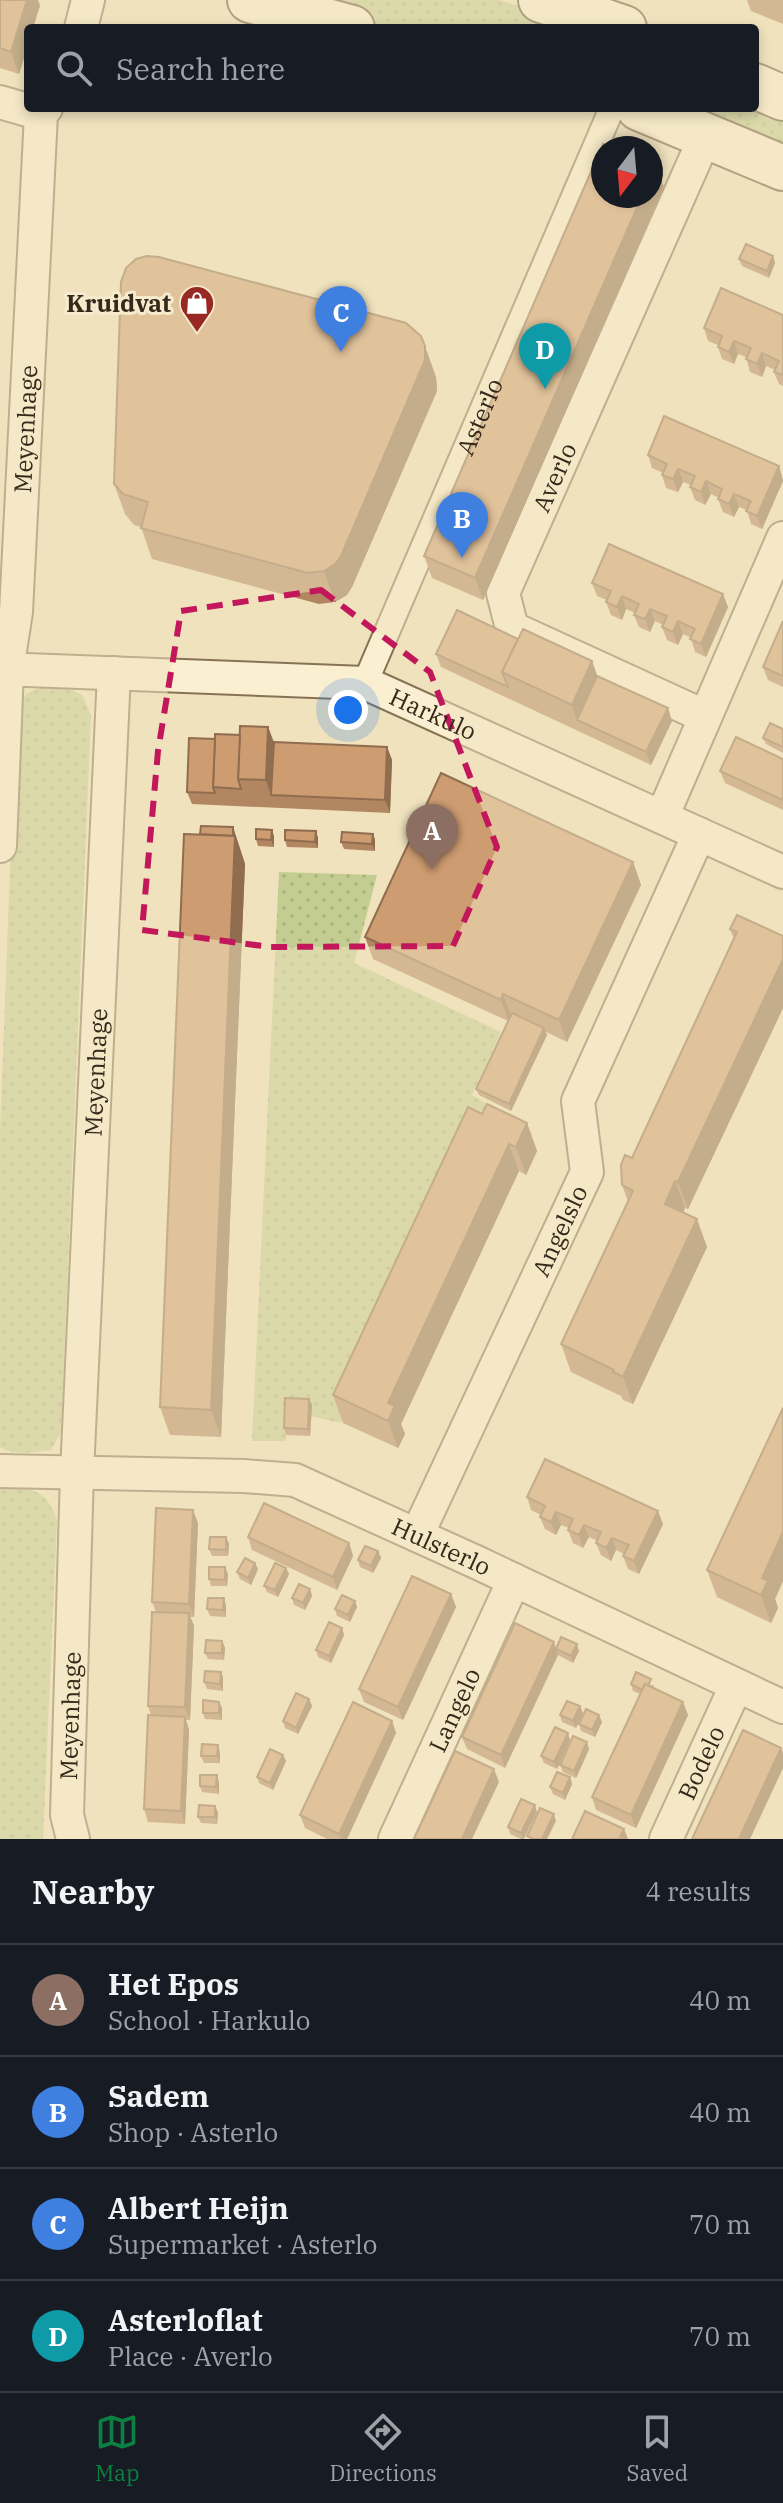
<!DOCTYPE html>
<meta charset="utf-8">
<style>
body{margin:0;font-family:"IBM Plex Serif",serif;background:#242831;color:#f1f3f6}
.compass{position:absolute;left:591px;top:136px;width:72px;height:72px;border-radius:50%;background:#171b24;box-shadow:0 4px 12px #0003;rotate:196deg}
.you{position:absolute;left:348px;top:710px;width:28px;height:28px;margin:-20px;border:6px solid #fff;border-radius:50%;background:#1a73e8;box-shadow:0 0 0 12px #1a73e833}
.badge{display:grid;place-items:center;width:52px;height:52px;border-radius:50%;background:#0b8043;color:#fff;font-size:26px;font-weight:700}
.pin{position:absolute;translate:-50% -66px;filter:drop-shadow(0 2px 4px #0008)}
.pin::after{content:'';position:absolute;top:42px;width:28px;height:24px;background:inherit;clip-path:polygon(0 0,100% 0,50% 100%)}
.list{margin:0;padding:0;list-style:none}
h2{display:flex;justify-content:space-between;align-items:center;height:104px;margin:0;padding:0 32px;font-size:34px}
h2 small{font-size:26px;font-weight:400;color:#9ea1a6}
.list li{display:grid;grid-template-columns:52px 1fr auto;gap:24px;align-items:center;box-sizing:border-box;height:112px;padding:0 32px;border-top:2px solid #363941}
.list b{display:block;font-size:30px;white-space:nowrap}
.list p{margin:0;font-size:26px;white-space:nowrap;color:#9ea1a6}
.list em{font-size:26px;font-style:normal;color:#9ea1a6}
.icon{flex:none;width:44px;height:44px;fill:none;stroke:currentColor;stroke-width:2;stroke-linecap:round;stroke-linejoin:round}
.map{position:relative;flex:none;width:783px;height:1839px;overflow:hidden}
.search{position:absolute;background:#171b24;box-shadow:0 4px 12px #0003;left:24px;right:24px;top:24px;height:88px;display:flex;align-items:center;gap:20px;box-sizing:border-box;padding:0 28px;border-radius:8px;color:#9ea1a6;font-size:30px}
.sheet{height:552px;background:#171b24}
nav{display:flex;justify-content:space-around;align-items:center;box-sizing:border-box;height:112px;border-top:2px solid #363941;background:#171b24;font-size:22px;color:#9ea1a6}
nav a{display:grid;justify-items:center;gap:4px}
nav .on{color:#0b8043}
.map>svg:first-child{display:block}
.grass{fill:url(#grass-dots)}
.lines{fill:none;stroke-linecap:round;stroke-linejoin:round}
.pedestrian-casing{stroke:#877256;stroke-width:28}
.minor-casing{stroke:#877256;stroke-width:36}
.secondary-casing{stroke:#685339;stroke-width:48}
.pedestrian{stroke:#faefd0;stroke-width:24}
.minor{stroke:#faefd0;stroke-width:32}
.secondary{stroke:#faefd0;stroke-width:44}
.wall{fill:#b18661}
.shaded-wall{fill:#906d4f}
.building{fill:#ce9c71;stroke:#906d4f;stroke-width:2}
.marked{fill:none;stroke:#c2185b;stroke-width:6;stroke-dasharray:16 10;stroke-linejoin:round}
.labels{text-anchor:middle;dominant-baseline:central;stroke-width:6;stroke-linejoin:round;paint-order:stroke}
.poi-label{font-size:24px;font-weight:bold;fill:#36291b;stroke:#f6eccd;text-anchor:end}
.street-label{font-size:24px;fill:#36291b;stroke:#f6eccd}
</style>
<div class="map">
<svg width="783" height="1839" viewBox="0 0 783 1839">
<defs>
<pattern id="grass-dots" width="8" height="8" patternUnits="userSpaceOnUse" patternTransform="scale(2)"><rect width="8" height="8" fill="#c3cd91"/><path d="M2 2h.1M6 6h.1" fill="none" stroke="#a8b07c" stroke-width="1.8" stroke-linecap="round"/></pattern>
</defs>
<rect width="100%" height="100%" fill="#efe2bd"/>
<!-- grass -->
<g class="grass">
<polygon points="283,0 499,0 553,16 566,28 387,28"/>
<polygon points="676,108 783,110 783,155"/>
<path d="M65,686L82,695L91,715L61,1432L51,1450C34,1452 15,1456 0,1447V1133L16,711C26,685 40,688 65,686Z"/>
<polygon points="279,872 377,875 354,963 501,1032 472,1095 492,1107 341,1423 285,1410 286,1441 252,1441"/>
<path d="M0,1487C31,1488 46,1488 57,1520L43,1839H0Z"/>
</g>
<g class="lines">
<!-- pedestrian casing -->
<g class="pedestrian-casing">
<g id="pedestrian">
<path id="s1" d="M365,683L612,108"/>
</g>
</g>
<!-- minor casing -->
<g class="minor-casing">
<g id="minor">
<polyline points="81,28 88,0"/>
<polyline points="0,102 41,114"/>
<path id="s2" d="M0,669L365,683L783,872"/>
<path id="s3" d="M704,716L512,628L503,593L706,135"/>
<polyline points="662,817 783,538"/>
<path id="s4" d="M0,846L7,670L16,612L41,114L46,108"/>
<path id="s5" d="M0,1471L244,1476L295,1480L476,1562L783,1707"/>
<path id="s6" d="M417,1535L587,1172L578,1101L699,834"/>
<path id="s7" d="M73,1839L67,1815L77,1473L114,673"/>
<path id="s8" d="M395,1839L514,1580"/>
<path id="s9" d="M666,1839L736,1686"/>
</g>
</g>
<!-- secondary casing -->
<g class="secondary-casing">
<g id="secondary">
<polyline points="250,0 352,28"/>
<polyline points="541,0 624,28"/>
<polyline points="755,86 783,98"/>
<polyline points="639,108 783,168"/>
</g>
</g>
<!-- pedestrian -->
<use href="#pedestrian" class="pedestrian"/>
<!-- minor -->
<use href="#minor" class="minor"/>
<!-- secondary -->
<use href="#secondary" class="secondary"/>
</g>
<!-- wall -->
<g class="wall">
<polygon points="0,0 38,0 40,6 28,28 28,45 19,74 0,68"/>
<polygon points="747,0 783,0 783,24 751,11"/>
<polygon points="664,187 483,600 432,578 424,556"/>
<polygon points="773,256 775,263 769,278 742,266 739,259"/>
<polygon points="783,315 783,386 779,384 774,372 775,370 766,366 762,377 750,372 746,357 738,354 734,364 722,359 718,347 718,345 708,341 704,328"/>
<polygon points="436,377 437,391 352,587 347,595 335,602 319,604 152,559 141,527 134,525 125,514 114,484"/>
<polygon points="648,455 779,466 783,481 762,529 751,524 747,510 739,507 734,517 723,512 718,499 719,498 711,494 705,505 695,500 690,487 691,485 683,482 678,492 666,488 662,475 663,473 652,468"/>
<polygon points="592,583 728,607 706,657 695,652 691,638 683,634 678,645 667,640 662,627 663,625 655,621 650,632 639,627 634,615 635,613 626,609 622,620 611,615 606,602 607,600 597,596"/>
<polygon points="783,621 783,687 768,680 763,667"/>
<polygon points="518,639 592,661 597,676 672,721 651,765 441,667 436,654"/>
<polygon points="268,727 274,742 387,747 392,760 390,813 192,804 187,792 215,739 240,735"/>
<polygon points="783,729 783,753 766,744 763,738"/>
<polygon points="783,759 783,810 725,783 720,771"/>
<polygon points="233,827 245,864 221,1437 170,1435 160,1407 200,834"/>
<polygon points="316,831 318,838 318,848 287,847 285,840"/>
<polygon points="373,834 375,840 375,851 344,849 341,842"/>
<polygon points="274,836 274,847 258,846 256,839"/>
<polygon points="633,862 641,885 567,1042 546,1032 547,1035 511,1111 479,1095 476,1089 508,1021 373,959 365,937"/>
<polygon points="730,929 783,936 783,1008 688,1209 685,1208 683,1213 707,1247 633,1404 623,1400 621,1396 571,1372 561,1344 628,1202 622,1185 632,1158 734,939"/>
<polygon points="482,1114 527,1123 537,1151 526,1175 519,1171 401,1424 405,1434 398,1448 343,1423 333,1395"/>
<polygon points="309,1399 312,1405 310,1436 286,1435 284,1428"/>
<polygon points="783,1408 783,1581 775,1599 778,1608 771,1623 717,1597 707,1570"/>
<polygon points="527,1497 663,1524 639,1574 628,1569 623,1556 624,1554 616,1550 611,1561 601,1555 596,1543 597,1541 589,1537 583,1548 573,1543 568,1530 569,1528 561,1525 556,1535 545,1529 540,1517 541,1515 531,1510"/>
<polygon points="198,1523 194,1617 190,1617 194,1626 190,1720 186,1720 189,1730 185,1824 148,1822 144,1809 151,1715 148,1706 156,1612 152,1602"/>
<polygon points="226,1537 229,1544 228,1556 212,1556 209,1549"/>
<polygon points="248,1537 349,1543 353,1556 337,1590 252,1550"/>
<polygon points="378,1551 381,1558 373,1573 360,1567 358,1560"/>
<polygon points="286,1568 289,1574 278,1597 267,1592 264,1586"/>
<polygon points="258,1569 251,1585 240,1579 237,1572"/>
<polygon points="228,1574 227,1586 211,1586 209,1579"/>
<polygon points="310,1589 312,1596 305,1610 294,1605 292,1598"/>
<polygon points="451,1594 456,1607 403,1720 364,1702 359,1689"/>
<polygon points="355,1601 357,1607 350,1622 337,1616 335,1609"/>
<polygon points="226,1605 226,1617 210,1616 207,1609"/>
<polygon points="342,1628 344,1635 331,1663 318,1657 316,1650"/>
<polygon points="222,1641 225,1648 224,1660 208,1659 205,1653"/>
<polygon points="556,1648 579,1651 573,1663 558,1655 505,1768 467,1749 462,1737"/>
<polygon points="221,1672 223,1678 223,1691 207,1689 204,1682"/>
<polygon points="631,1684 654,1685 653,1688 688,1715 636,1828 596,1810 592,1797 640,1694 633,1691"/>
<polygon points="309,1699 312,1706 298,1734 285,1728 283,1721"/>
<polygon points="219,1702 222,1708 222,1720 205,1719 203,1713"/>
<polygon points="583,1713 576,1728 562,1722 560,1715"/>
<polygon points="392,1721 396,1733 347,1839 327,1839 305,1828 300,1815"/>
<polygon points="602,1722 595,1737 581,1731 579,1724"/>
<polygon points="570,1740 557,1769 544,1763 541,1756"/>
<polygon points="589,1749 576,1778 563,1772 560,1765"/>
<polygon points="220,1752 220,1763 204,1763 201,1756"/>
<polygon points="283,1755 286,1761 273,1790 259,1783 257,1777"/>
<polygon points="570,1777 572,1784 565,1800 553,1794 550,1787"/>
<polygon points="219,1782 219,1794 202,1792 200,1786"/>
<polygon points="218,1812 217,1824 201,1823 198,1817"/>
<polygon points="537,1812 524,1839 521,1839 510,1834 508,1827"/>
</g>
<!-- shaded-wall -->
<g class="shaded-wall">
<polygon points="27,0 38,0 40,6 33,28 28,28 28,45 19,74 11,52"/>
<polygon points="656,165 664,187 483,600 475,578 642,196 651,196 651,176"/>
<polygon points="773,256 775,263 769,278 767,271"/>
<polygon points="734,341 738,354 734,364 729,352"/>
<polygon points="425,346 436,377 437,391 352,587 347,595 335,602 324,571"/>
<polygon points="762,353 766,366 762,377 757,364"/>
<polygon points="779,466 783,481 762,529 757,516"/>
<polygon points="678,469 683,482 678,492 673,479"/>
<polygon points="706,481 711,494 705,505 701,492"/>
<polygon points="734,494 739,507 734,517 729,504"/>
<polygon points="723,594 728,607 706,657 701,644"/>
<polygon points="622,596 626,609 622,620 617,607"/>
<polygon points="650,609 655,621 650,632 645,619"/>
<polygon points="678,621 683,634 678,645 673,632"/>
<polygon points="592,661 602,689 577,720 572,705"/>
<polygon points="668,708 672,721 651,765 646,752"/>
<polygon points="268,727 278,755 271,795 266,780"/>
<polygon points="387,747 392,760 390,813 385,800"/>
<polygon points="233,827 245,864 221,1437 211,1410"/>
<polygon points="272,830 274,836 274,847 271,840"/>
<polygon points="316,831 318,838 318,848 315,842"/>
<polygon points="373,834 375,840 375,851 372,844"/>
<polygon points="633,862 641,885 567,1042 559,1020"/>
<polygon points="783,959 783,1008 688,1209 678,1182"/>
<polygon points="503,994 511,1016 509,1022 501,1000"/>
<polygon points="544,1028 547,1035 511,1111 509,1104"/>
<polygon points="527,1123 537,1151 526,1175 516,1147"/>
<polygon points="509,1144 519,1171 401,1424 405,1434 398,1448 388,1421 388,1403"/>
<polygon points="675,1181 685,1208 675,1231 665,1204"/>
<polygon points="697,1219 707,1247 633,1404 623,1377"/>
<polygon points="309,1399 312,1405 310,1436 308,1429"/>
<polygon points="193,1510 198,1523 194,1617 189,1604"/>
<polygon points="658,1511 663,1524 639,1574 634,1561"/>
<polygon points="556,1512 561,1525 556,1535 551,1522"/>
<polygon points="584,1525 589,1537 583,1548 579,1535"/>
<polygon points="783,1532 783,1581 775,1599 778,1608 771,1623 761,1595 762,1578"/>
<polygon points="226,1537 229,1544 228,1556 226,1550"/>
<polygon points="612,1538 616,1550 611,1561 606,1548"/>
<polygon points="349,1543 353,1556 337,1590 333,1577"/>
<polygon points="378,1551 381,1558 373,1573 371,1566"/>
<polygon points="255,1563 258,1569 251,1585 248,1578"/>
<polygon points="225,1567 228,1574 227,1586 225,1580"/>
<polygon points="286,1568 289,1574 278,1597 275,1590"/>
<polygon points="310,1589 312,1596 305,1610 303,1603"/>
<polygon points="451,1594 456,1607 403,1720 398,1707"/>
<polygon points="224,1598 226,1605 226,1617 223,1610"/>
<polygon points="355,1601 357,1607 350,1622 348,1615"/>
<polygon points="189,1613 194,1626 190,1720 185,1707"/>
<polygon points="342,1628 344,1635 331,1663 329,1656"/>
<polygon points="222,1641 225,1648 224,1660 222,1653"/>
<polygon points="554,1642 558,1655 505,1768 501,1755"/>
<polygon points="577,1644 579,1651 573,1663 571,1656"/>
<polygon points="221,1672 223,1678 223,1691 220,1684"/>
<polygon points="309,1699 312,1706 298,1734 296,1728"/>
<polygon points="219,1702 222,1708 222,1720 219,1713"/>
<polygon points="683,1702 688,1715 636,1828 631,1815"/>
<polygon points="580,1706 583,1713 576,1728 573,1721"/>
<polygon points="599,1715 602,1722 595,1737 592,1730"/>
<polygon points="185,1717 189,1730 185,1824 181,1811"/>
<polygon points="392,1721 396,1733 347,1839 341,1839 339,1834"/>
<polygon points="568,1733 570,1740 557,1769 554,1762"/>
<polygon points="587,1742 589,1749 576,1778 574,1771"/>
<polygon points="218,1745 220,1752 220,1763 217,1756"/>
<polygon points="781,1748 783,1753 783,1768 750,1839 739,1839"/>
<polygon points="283,1755 286,1761 273,1790 270,1783"/>
<polygon points="494,1769 499,1782 472,1839 462,1839"/>
<polygon points="217,1775 219,1782 219,1794 216,1787"/>
<polygon points="570,1777 572,1784 565,1800 563,1793"/>
<polygon points="535,1805 537,1812 523,1839 521,1833"/>
<polygon points="215,1806 218,1812 217,1824 215,1817"/>
<polygon points="554,1814 556,1821 547,1839 542,1839"/>
<polygon points="624,1829 628,1839 619,1839"/>
</g>
<!-- building -->
<g class="building">
<polygon points="0,0 27,0 11,52 0,48"/>
<polygon points="603,144 613,148 603,148 603,196 642,196 475,578 424,556"/>
<polygon points="651,163 656,165 651,176"/>
<polygon points="746,244 773,256 767,271 739,259"/>
<polygon points="147,256 159,257 406,323 421,336 425,346 425,360 341,556 335,564 324,571 308,573 141,528 148,502 123,494 114,484 121,282 126,268 136,259"/>
<polygon points="721,288 783,315 783,375 774,372 779,361 762,353 757,364 746,359 751,348 734,341 729,352 718,347 722,336 704,328"/>
<polygon points="664,416 779,466 757,516 746,511 751,501 734,494 729,504 718,499 722,489 706,481 701,492 690,487 695,476 678,469 673,479 662,475 667,464 648,455"/>
<polygon points="609,544 723,594 701,644 690,639 695,629 678,621 673,632 662,627 667,616 650,609 645,619 634,615 639,604 622,596 617,607 606,602 611,591 592,583"/>
<polygon points="457,610 518,639 502,672 508,687 436,654"/>
<polygon points="783,621 783,676 763,667"/>
<polygon points="523,629 592,661 572,705 502,672"/>
<polygon points="597,676 668,708 646,752 577,720"/>
<polygon points="770,723 783,729 783,747 763,738"/>
<polygon points="240,726 268,727 266,780 238,779"/>
<polygon points="215,734 240,735 238,779 241,789 213,787"/>
<polygon points="736,737 783,759 783,800 720,771"/>
<polygon points="189,738 215,739 213,787 215,793 187,792"/>
<polygon points="274,742 387,747 385,800 271,795"/>
<polygon points="441,773 633,862 559,1020 503,994 501,1000 365,937"/>
<polygon points="201,826 233,827 233,836 200,834"/>
<polygon points="256,829 272,830 271,840 256,839"/>
<polygon points="285,830 316,831 315,842 285,840"/>
<polygon points="342,832 373,834 372,844 341,842"/>
<polygon points="184,834 235,836 211,1410 160,1407"/>
<polygon points="737,915 783,936 783,959 678,1182 675,1181 665,1204 697,1219 623,1377 613,1372 614,1370 561,1344 633,1191 622,1185 621,1165 625,1155 632,1158 737,932 730,929"/>
<polygon points="512,1013 544,1028 509,1104 476,1089"/>
<polygon points="487,1104 527,1123 516,1147 509,1144 388,1403 395,1406 388,1421 333,1395 468,1107 482,1114"/>
<polygon points="285,1398 309,1399 308,1429 284,1428"/>
<polygon points="783,1408 783,1532 762,1578 768,1581 761,1595 707,1570"/>
<polygon points="545,1459 658,1511 634,1561 623,1556 629,1545 612,1538 606,1548 596,1543 601,1532 584,1525 579,1535 568,1530 573,1519 556,1512 551,1522 540,1517 545,1506 527,1497"/>
<polygon points="264,1503 349,1543 333,1577 248,1537"/>
<polygon points="156,1508 193,1510 189,1604 152,1602"/>
<polygon points="210,1537 226,1537 226,1550 209,1549"/>
<polygon points="365,1546 378,1551 371,1566 358,1560"/>
<polygon points="245,1558 255,1563 248,1578 237,1572"/>
<polygon points="275,1563 286,1568 275,1590 264,1586"/>
<polygon points="209,1567 225,1567 225,1580 209,1579"/>
<polygon points="412,1576 451,1594 398,1707 359,1689"/>
<polygon points="299,1584 310,1589 303,1603 292,1598"/>
<polygon points="342,1595 355,1601 348,1615 335,1609"/>
<polygon points="208,1598 224,1598 223,1610 207,1609"/>
<polygon points="152,1612 189,1613 185,1707 148,1706"/>
<polygon points="329,1622 342,1628 329,1656 316,1650"/>
<polygon points="515,1623 554,1642 501,1755 462,1737"/>
<polygon points="561,1637 577,1644 571,1656 556,1649"/>
<polygon points="206,1640 222,1641 222,1653 205,1653"/>
<polygon points="205,1671 221,1672 220,1684 204,1682"/>
<polygon points="636,1672 651,1679 648,1686 645,1684 642,1690 631,1684"/>
<polygon points="645,1684 683,1702 631,1815 592,1797"/>
<polygon points="296,1693 309,1699 296,1728 283,1721"/>
<polygon points="203,1700 219,1702 219,1713 203,1713"/>
<polygon points="567,1701 580,1706 573,1721 560,1715"/>
<polygon points="353,1702 392,1721 339,1834 300,1815"/>
<polygon points="586,1709 599,1715 592,1730 579,1724"/>
<polygon points="148,1715 185,1717 181,1811 144,1809"/>
<polygon points="555,1727 568,1733 554,1762 541,1756"/>
<polygon points="743,1730 781,1748 739,1839 692,1839"/>
<polygon points="573,1736 587,1742 574,1771 560,1765"/>
<polygon points="202,1744 218,1745 217,1756 201,1756"/>
<polygon points="270,1749 283,1755 270,1783 257,1777"/>
<polygon points="455,1751 494,1769 462,1839 414,1839"/>
<polygon points="557,1772 570,1777 563,1793 550,1787"/>
<polygon points="200,1775 217,1775 216,1787 200,1786"/>
<polygon points="521,1799 535,1805 521,1833 508,1827"/>
<polygon points="199,1805 215,1806 215,1817 198,1817"/>
<polygon points="540,1808 554,1814 542,1839 533,1839 527,1836"/>
<polygon points="585,1811 624,1829 619,1839 572,1839"/>
</g>
<!-- marked area -->
<path d="M0 0H783V1839H0ZM321,590L430,672L497,847L453,946L270,947L142,930L158,751L181,611Z" fill="#efe2bd" fill-opacity=".55" fill-rule="evenodd"/>
<path class="marked" d="M321,590L430,672L497,847L453,946L270,947L142,930L158,751L181,611Z"/>
<!-- icons -->
<defs>
<g id="shop-pin" transform="scale(1.8)"><path d="M0 17L-7.5 6A9.5 9.5 0 1 1 7.5 6Z" fill="#982824" stroke="#f6eccd"/><path d="M-5-2.5h2.3a2.7 3.5 0 0 1 5.4 0H5L5.5 6h-11ZM-1.5-2.5h3a1.5 2.3 0 0 0-3 0Z" fill="#fff"/></g>
</defs>
<g fill-rule="evenodd">
<use href="#shop-pin" x="197" y="303"/>
</g>
<g class="labels">
<!-- poi labels -->
<g class="poi-label">
<text x="171" y="303">Kruidvat</text>
</g>
<!-- street labels -->
<g class="street-label">
<text stroke="none"><textPath href="#s1" startOffset="290">Asterlo</textPath></text>
<text stroke="none"><textPath href="#s4" startOffset="418">Meyenhage</textPath></text>
<text stroke="none"><textPath href="#s3" startOffset="374">Averlo</textPath></text>
<text stroke="none"><textPath href="#s2" startOffset="440">Harkulo</textPath></text>
<text stroke="none"><textPath href="#s7" startOffset="768">Meyenhage</textPath></text>
<text stroke="none"><textPath href="#s6" startOffset="336">Angelslo</textPath></text>
<text stroke="none"><textPath href="#s5" startOffset="456">Hulsterlo</textPath></text>
<text stroke="none"><textPath href="#s8" startOffset="142">Langelo</textPath></text>
<text stroke="none"><textPath href="#s7" startOffset="124">Meyenhage</textPath></text>
<text stroke="none"><textPath href="#s9" startOffset="84">Bodelo</textPath></text>
</g>
</g>
</svg>
<svg class="compass" viewBox="-18 -18 36 36"><path d="M0-13l5 13h-10z" fill="#e53935"/><path d="M0 13l5-13h-10z" fill="#9ea1a6"/></svg>
<div class="you"></div>
<div class="pin badge" style="left:432px;top:870px;background:#8d6e63">A</div>
<div class="pin badge" style="left:462px;top:558px;background:#3f7fe0">B</div>
<div class="pin badge" style="left:341px;top:352px;background:#3f7fe0">C</div>
<div class="pin badge" style="left:545px;top:389px;background:#0f9aa8">D</div>
<div class="search"><svg class="icon" aria-label="search" viewBox="0 0 24 24"><circle cx="10" cy="10" r="6"/><path d="M15 15l6 6"/></svg>Search here</div>
</div>
<section class="sheet">
<h2>Nearby<small>4 results</small></h2>
<ul class="list">
<li><span class="badge" style="background:#8d6e63">A</span><div><b>Het Epos</b><p>School · Harkulo</p></div><em>40 m</em></li>
<li><span class="badge" style="background:#3f7fe0">B</span><div><b>Sadem</b><p>Shop · Asterlo</p></div><em>40 m</em></li>
<li><span class="badge" style="background:#3f7fe0">C</span><div><b>Albert Heijn</b><p>Supermarket · Asterlo</p></div><em>70 m</em></li>
<li><span class="badge" style="background:#0f9aa8">D</span><div><b>Asterloflat</b><p>Place · Averlo</p></div><em>70 m</em></li>
</ul>
</section>
<nav>
<a class="on"><svg class="icon" aria-label="map" viewBox="0 0 24 24"><path d="M3 6l6-2 6 2 6-2v14l-6 2-6-2-6 2zM9 4v14M15 6v14"/></svg>Map</a>
<a><svg class="icon" aria-label="directions" viewBox="0 0 24 24"><path d="M12 3l9 9-9 9-9-9zM9 14v-3h6M13 9l2 2-2 2"/></svg>Directions</a>
<a><svg class="icon" aria-label="saved" viewBox="0 0 24 24"><path d="M7 4h10v16l-5-4-5 4z"/></svg>Saved</a>
</nav>
